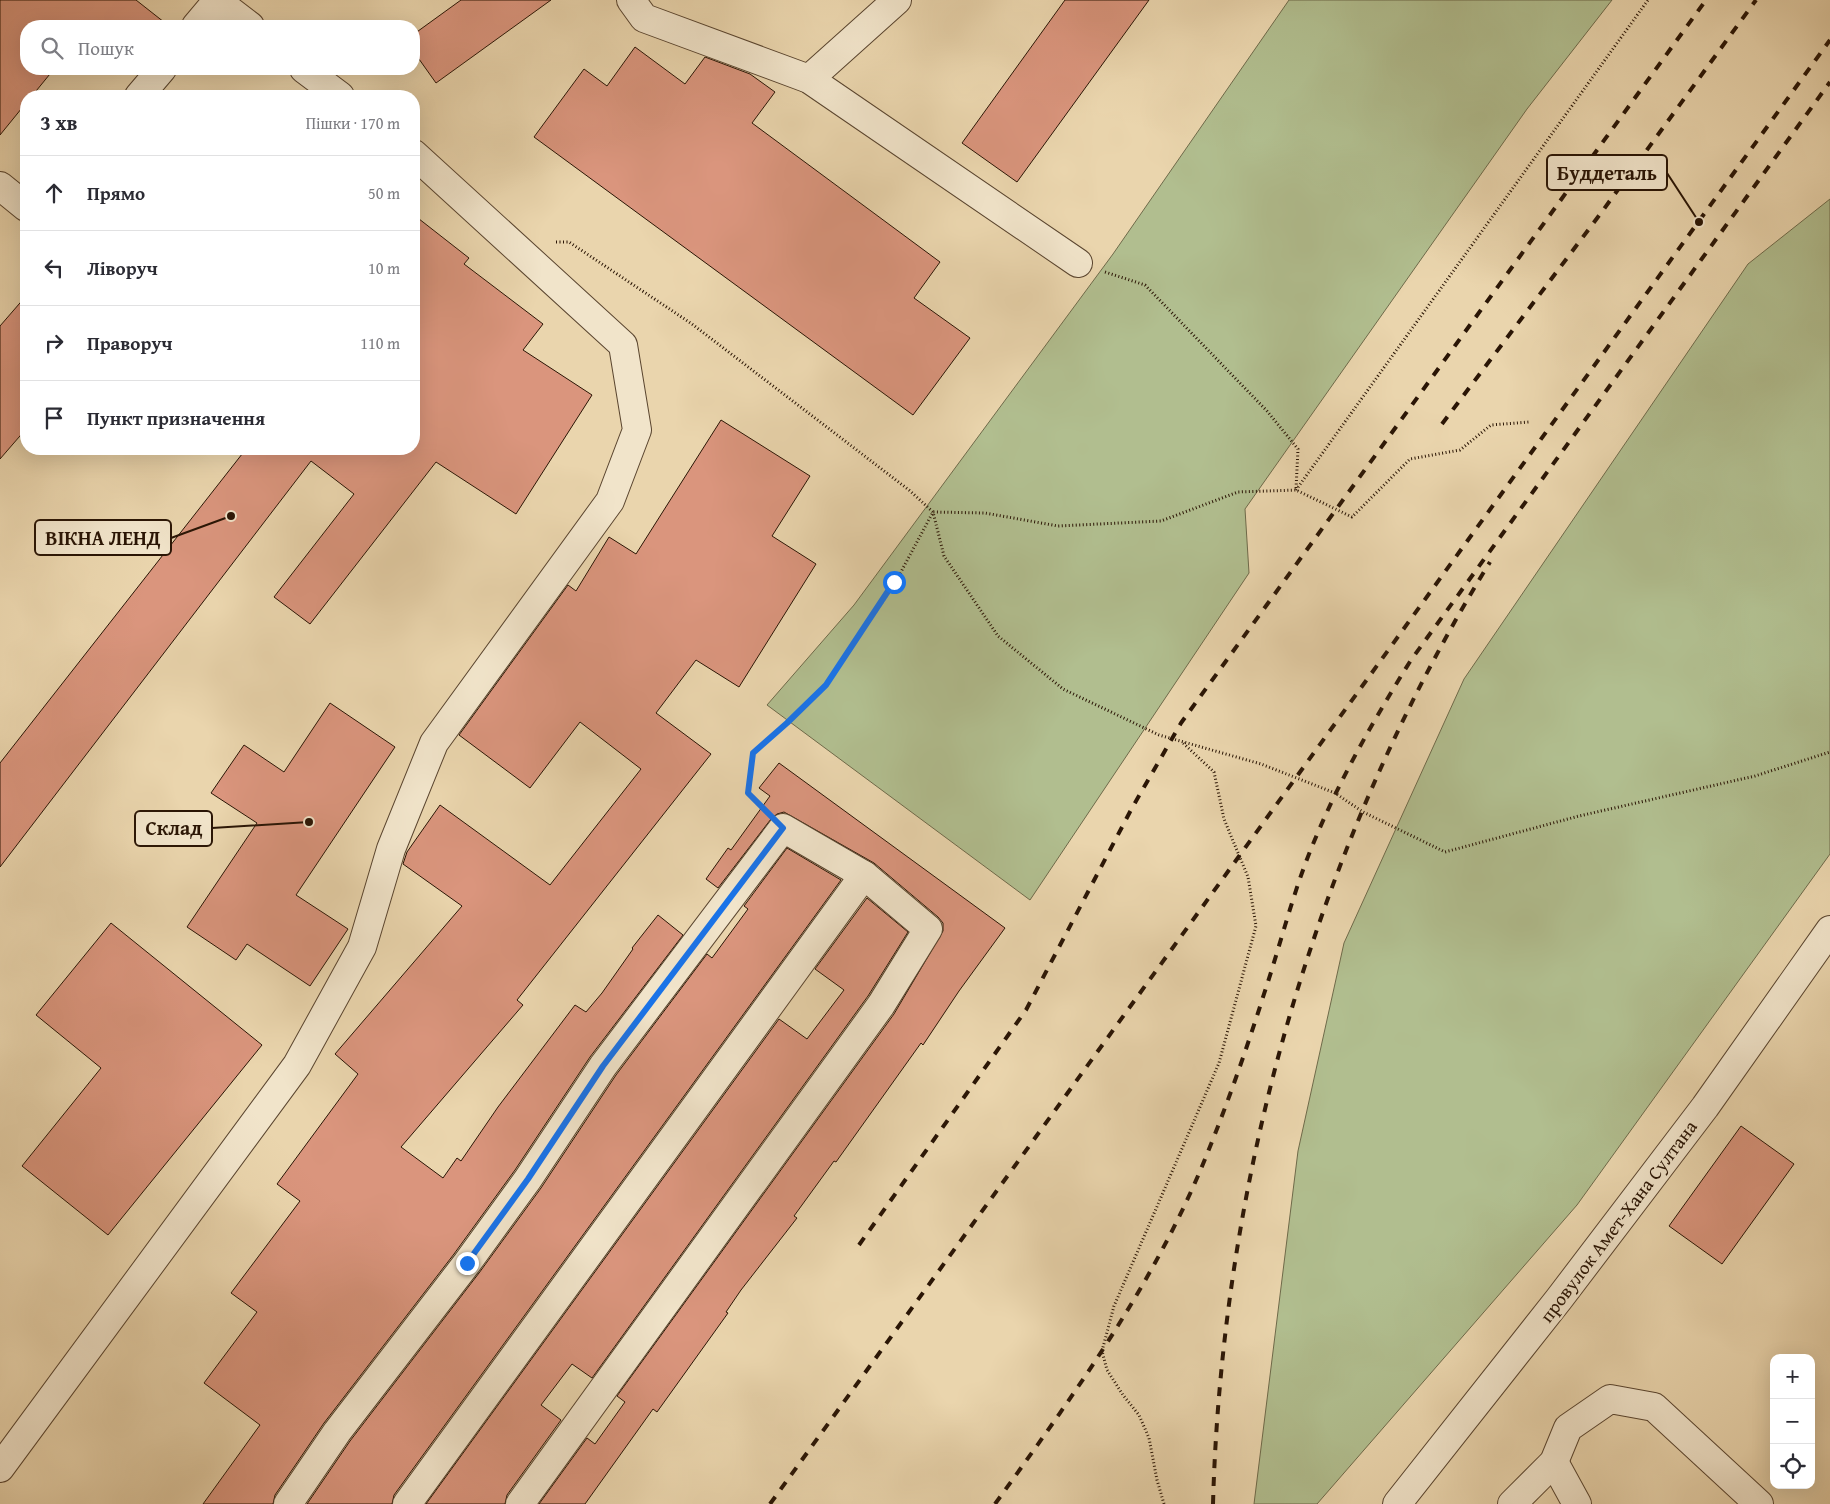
<!DOCTYPE html>
<html lang="uk">
<meta charset="utf-8">
<style>
body{margin:0;font-family:"Gentium Book Plus",serif;background:#f2f2f3;color:#2b2b33}
.controls{position:absolute;right:15px;bottom:15px;display:grid;overflow:hidden;border-radius:10px;box-shadow:0 5px 20px #0002}
.controls button{width:45px;height:45px;display:grid;place-items:center;padding:0;border:0;border-bottom:1px solid #e1e1e2;background:#fff;color:#2b2b33;font:25px sans-serif}
.stop{position:absolute;width:15px;height:15px;margin:-11px;border:4px solid #1a73e8;border-radius:50%;background:#fff}
.stop.end{background:#1a73e8;border-color:#fff;box-shadow:0 1px 5px #0008}
.list{margin:0;padding:0;list-style:none}
h2{display:flex;justify-content:space-between;align-items:center;height:65px;margin:0;padding:0 20px;font-size:21px}
h2 small{font-size:16px;font-weight:400;color:#7c7c81}
.list li{display:grid;grid-template-columns:32px 1fr auto;gap:15px;align-items:center;box-sizing:border-box;height:75px;padding:0 20px;border-top:1px solid #e1e1e2}
.list b{display:block;font-size:19px;white-space:nowrap}
.list em{font-size:16px;font-style:normal;color:#7c7c81}
.icon{flex:none;width:28px;height:28px;fill:none;stroke:currentColor;stroke-width:2;stroke-linecap:round;stroke-linejoin:round}
.map{position:relative;flex:none;width:1830px;height:1504px;overflow:hidden}
.search{position:absolute;background:#fff;box-shadow:0 5px 20px #0002;left:20px;top:20px;width:400px;height:55px;display:flex;align-items:center;gap:12px;box-sizing:border-box;padding:0 18px;border-radius:20px;color:#7c7c81;font-size:19px}
.panel{position:absolute;background:#fff;box-shadow:0 5px 20px #0002;left:20px;top:90px;width:400px;height:365px;border-radius:20px}
.map>svg:first-child{display:block}
.green{fill:#b1be8f;stroke:#6e6a4a}
.building{fill:#da957d;stroke:#2a1505}
.lines{fill:none;stroke-linecap:round;stroke-linejoin:round}
.minor-casing{stroke:#5a452f;stroke-width:30}
.path{stroke:#2a1505;stroke-width:3;stroke-dasharray:1 2.5;stroke-linecap:butt}
.minor{stroke:#f1e4ca;stroke-width:28}
.rail{stroke:#2a1505;stroke-width:4;stroke-dasharray:9 9;stroke-linecap:butt}
.route{stroke:#1a73e8;stroke-width:6}
.labels{text-anchor:middle;dominant-baseline:central;stroke-width:4.5;stroke-linejoin:round;paint-order:stroke}
.street-label{font-size:19px;fill:#2a1505;stroke:#f1e4ca}
.leader{fill:none;stroke:#2a1505;stroke-width:2}
.callout-dot{fill:#2a1505;stroke:#f1e4ca;stroke-width:2}
.callout{fill:#f1e4ca;stroke:#2a1505;stroke-width:2}
.callout-label{font-size:20px;text-anchor:middle;font-weight:bold;fill:#2a1505}
</style>
<div class="map">
<svg width="1830" height="1504" viewBox="0 0 1830 1504">
<rect width="100%" height="100%" fill="#ead5ad"/>
<filter id="stains"><feTurbulence type="fractalNoise" baseFrequency=".004" numOctaves="4"/><feColorMatrix values="0 0 0 0 .2 0 0 0 0 .09 0 0 0 0 .02 0 0 0 .5 -.17"/></filter>
<radialGradient id="worn" r=".72"><stop offset=".6" stop-color="#630" stop-opacity="0"/><stop offset="1" stop-color="#630" stop-opacity=".3"/></radialGradient>
<!-- green -->
<g class="green">
<polygon points="1289,0 1612,0 1527,109 1245,509 1249,573 1030,900 767,705 854,605 1113,254"/>
<polygon points="1830,199 1830,854 1577,1205 1317,1504 1254,1504 1298,1151 1344,943 1464,679 1748,264"/>
</g>
<!-- building -->
<g class="building">
<polygon points="0,0 136,0 169,26 26,26 26,69 54,69 32,96 26,96 26,103 0,135"/>
<polygon points="461,0 551,0 436,83 414,52 414,34"/>
<polygon points="1065,0 1149,0 1017,182 962,143"/>
<polygon points="635,47 685,84 705,57 750,74 775,92 752,123 940,262 914,298 970,338 913,415 534,137 584,69 607,86"/>
<polygon points="414,215 469,258 464,264 543,324 523,350 592,395 516,514 436,462 310,624 274,597 354,494 311,461 0,867 0,763 246,449 414,449"/>
<polygon points="26,296 26,429 0,459 0,326"/>
<polygon points="721,420 810,476 772,536 816,564 739,687 696,660 656,713 711,754 517,1000 523,1005 401,1147 443,1178 457,1158 461,1161 498,1107 575,1005 586,1012 602,993 633,949 632,948 658,915 683,935 590,1057 515,1170 454,1254 324,1423 275,1495 273,1504 203,1504 260,1425 204,1383 257,1312 231,1293 300,1201 277,1184 358,1074 335,1054 462,906 403,864 407,852 440,805 550,885 641,769 580,722 530,788 459,735 568,585 576,591 609,537 636,554"/>
<polygon points="330,703 395,747 296,895 348,929 310,986 247,944 236,960 187,927 257,823 211,793 244,745 284,772"/>
<polygon points="779,763 1005,928 959,991 923,1045 921,1043 836,1162 834,1161 794,1216 797,1218 741,1290 726,1312 728,1313 657,1412 653,1409 585,1504 539,1504 587,1438 595,1444 625,1402 617,1396 894,1014 943,931 943,923 938,917 874,863 784,812 777,814 771,819 718,888 706,879 728,848 731,850 770,796 759,788"/>
<polygon points="787,848 841,880 394,1495 392,1504 307,1504 350,1441 479,1273 541,1188 616,1075 707,954 712,958 748,909 744,906"/>
<polygon points="867,898 908,932 868,996 592,1378 572,1364 541,1405 561,1420 507,1495 505,1504 426,1504 779,1019 807,1039 844,990 815,969"/>
<polygon points="111,923 262,1045 108,1235 22,1166 101,1068 36,1015"/>
<polygon points="1741,1126 1794,1164 1722,1264 1669,1226"/>
</g>
<g class="lines">
<!-- minor casing -->
<g class="minor-casing">
<g id="minor">
<polyline points="216,0 250,26"/>
<polyline points="631,0 644,18 809,79 1078,263"/>
<polyline points="196,26 217,1"/>
<polyline points="304,69 340,96"/>
<polyline points="809,79 897,0"/>
<polyline points="139,96 162,69"/>
<polyline points="0,186 26,207"/>
<polyline points="1554,1462 1577,1504"/>
<polyline points="0,1468 297,1065 362,947 391,849 434,743 610,501 637,430 623,345 414,154"/>
<polyline points="288,1504 337,1432 467,1263 528,1179 603,1066 783,828 864,875 928,929 881,1005 520,1504"/>
<polyline points="407,1504 864,875"/>
<polyline points="1397,1504 1559,1299 1705,1107 1830,930"/>
<polyline points="1512,1504 1554,1462 1568,1428 1610,1399 1654,1407 1759,1504"/>
</g>
</g>
<!-- path -->
<g class="path">
<polyline points="556,242 569,242 692,324 909,490 933,512 944,556 998,636 1063,689 1159,735 1261,764 1335,793 1363,812 1445,852 1579,816 1755,776 1830,752"/>
<polyline points="1105,272 1145,285 1267,411 1298,449 1296,489"/>
<polyline points="1296,490 1648,0"/>
<polyline points="762,807 748,793 753,753 787,723 826,685 895,583 933,512 985,513 1058,526 1161,521 1238,492 1296,490 1352,517 1410,459 1460,450 1491,425 1529,422"/>
<polyline points="1164,1504 1157,1480 1149,1438 1139,1415 1123,1395 1107,1370 1102,1351 1114,1306 1219,1063 1256,926 1248,877 1224,819 1214,772 1183,743"/>
</g>
<!-- minor -->
<use href="#minor" class="minor"/>
<!-- rail -->
<g class="rail">
<polyline points="1442,424 1601,213 1756,0"/>
<polyline points="859,1245 1026,1010 1132,808 1181,723 1706,0"/>
<polyline points="770,1504 1830,40"/>
<path d="M995,1504C1073,1396 1152,1287 1203,1164C1226,1108 1246,1051 1264,994C1280,946 1292,896 1311,849C1338,782 1373,721 1411,660L1830,82"/>
<path d="M1213,1504C1222,1175 1317,842 1490,562"/>
</g>
</g>
<g class="lines">
<!-- route -->
<polyline class="route" points="467,1263 528,1179 603,1066 783,828 748,793 753,753 787,723 826,685 894,582"/>
</g>
<g class="labels">
<!-- street labels -->
<g class="street-label">
<text transform="translate(1618 1221) rotate(-53)">провулок Амет-Хана Султана</text>
</g>
</g>
<!-- callouts -->
<path class="leader" d="M1699 222L1667 173M231 516L171 538M309 822L212 828"/>
<g class="callout-dot">
<circle cx="1699" cy="222" r="5"/>
<circle cx="231" cy="516" r="5"/>
<circle cx="309" cy="822" r="5"/>
</g>
<g class="callout">
<rect x="1547" y="155" width="120" height="35" rx="5"/>
<rect x="35" y="520" width="136" height="35" rx="5"/>
<rect x="135" y="811" width="77" height="35" rx="5"/>
</g>
<g class="callout-label">
<text x="1607" y="180">Буддеталь</text>
<text x="103" y="545">ВІКНА ЛЕНД</text>
<text x="174" y="835">Склад</text>
</g>
<rect width="100%" height="100%" filter="url(#stains)"/>
<rect width="100%" height="100%" fill="url(#worn)"/>
</svg>
<div class="controls">
<button>+</button>
<button>−</button>
<button><svg class="icon" aria-label="locate" viewBox="0 0 24 24"><circle cx="12" cy="12" r="6"/><path d="M12 2v4M12 18v4M2 12h4M18 12h4"/></svg></button>
</div>
<div class="stop" style="left:894px;top:582px"></div>
<div class="stop end" style="left:467px;top:1263px"></div>
<div class="search"><svg class="icon" aria-label="search" viewBox="0 0 24 24"><circle cx="10" cy="10" r="6"/><path d="M15 15l6 6"/></svg>Пошук</div>
<section class="panel">
<h2>3 хв<small>Пішки · 170 m</small></h2>
<ul class="list">
<li><svg class="icon" aria-label="ahead" viewBox="0 0 24 24"><path d="M12 20V5M6 11l6-6 6 6"/></svg><div><b>Прямо</b></div><em>50 m</em></li>
<li><svg class="icon" aria-label="left" viewBox="0 0 24 24"><path d="M17 20v-9H6M10 6l-5 5 5 5"/></svg><div><b>Ліворуч</b></div><em>10 m</em></li>
<li><svg class="icon" aria-label="right" viewBox="0 0 24 24"><path d="M7 20v-9h11M14 6l5 5-5 5"/></svg><div><b>Праворуч</b></div><em>110 m</em></li>
<li><svg class="icon" aria-label="arrive" viewBox="0 0 24 24"><path d="M6 21V4h12l-3 4 3 4H6"/></svg><div><b>Пункт призначення</b></div></li>
</ul>
</section>
</div>
